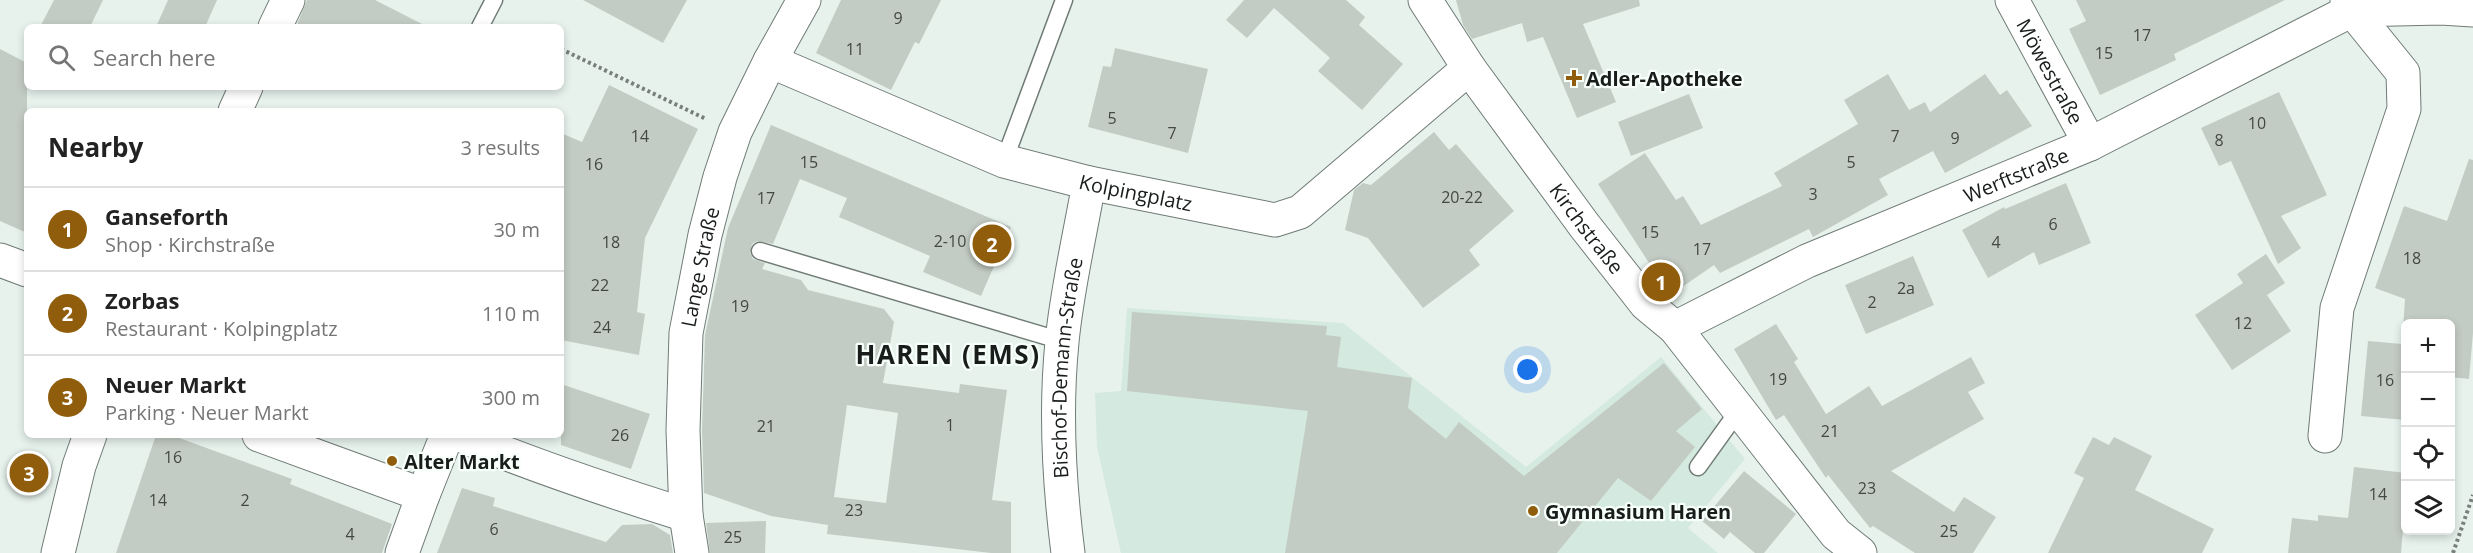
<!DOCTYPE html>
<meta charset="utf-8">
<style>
body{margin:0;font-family:"Open Sans",sans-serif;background:#f2f2f2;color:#222}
.controls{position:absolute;right:18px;bottom:18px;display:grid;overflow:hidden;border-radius:9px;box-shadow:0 3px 9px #0003}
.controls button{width:54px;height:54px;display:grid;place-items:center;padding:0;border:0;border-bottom:2px solid #e0e0e0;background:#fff;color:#222;font:30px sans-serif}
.you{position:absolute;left:1528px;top:370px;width:21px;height:21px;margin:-15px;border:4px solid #fff;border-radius:50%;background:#1a73e8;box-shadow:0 0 0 9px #1a73e833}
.badge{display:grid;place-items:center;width:39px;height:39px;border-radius:50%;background:#8f5d0c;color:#fff;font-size:20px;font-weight:700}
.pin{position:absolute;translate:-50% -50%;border:3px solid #fff;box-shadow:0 2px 6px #0006}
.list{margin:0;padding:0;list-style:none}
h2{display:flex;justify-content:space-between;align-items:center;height:78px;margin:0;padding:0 24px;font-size:26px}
h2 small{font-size:20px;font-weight:400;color:#767676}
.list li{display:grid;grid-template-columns:39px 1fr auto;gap:18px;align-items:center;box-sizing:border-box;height:84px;padding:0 24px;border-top:2px solid #e0e0e0}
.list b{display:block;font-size:22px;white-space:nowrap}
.list p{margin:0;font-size:20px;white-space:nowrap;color:#767676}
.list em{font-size:20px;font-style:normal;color:#767676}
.icon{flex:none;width:33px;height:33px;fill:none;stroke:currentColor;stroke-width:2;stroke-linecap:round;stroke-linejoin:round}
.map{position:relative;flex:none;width:2473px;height:553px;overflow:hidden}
.search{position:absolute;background:#fff;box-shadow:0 3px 9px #0003;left:24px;top:24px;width:540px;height:66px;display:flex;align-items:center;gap:15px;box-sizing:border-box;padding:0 21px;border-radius:9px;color:#767676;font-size:22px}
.panel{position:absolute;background:#fff;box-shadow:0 3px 9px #0003;left:24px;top:108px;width:540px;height:330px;border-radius:9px}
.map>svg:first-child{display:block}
.built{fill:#d4e9e0}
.building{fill:#c3ccc4;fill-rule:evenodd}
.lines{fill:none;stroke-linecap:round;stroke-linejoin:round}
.lane-casing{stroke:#707b76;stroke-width:19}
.street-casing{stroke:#707b76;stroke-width:35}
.path{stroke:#787f7c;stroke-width:4;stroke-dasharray:3 3;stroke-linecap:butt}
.lane{stroke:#fff;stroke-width:16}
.street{stroke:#fff;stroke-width:33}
.poi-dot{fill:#8f5d0c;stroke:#f7fffb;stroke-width:2}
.labels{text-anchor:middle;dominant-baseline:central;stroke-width:4.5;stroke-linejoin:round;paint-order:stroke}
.number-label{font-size:16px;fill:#434845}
.street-label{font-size:20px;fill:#181c1b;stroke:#f7fffb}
.poi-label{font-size:20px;font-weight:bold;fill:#181c1b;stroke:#f7fffb;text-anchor:start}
.district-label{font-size:26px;font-weight:bold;letter-spacing:1.5px;fill:#181c1b;stroke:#f7fffb}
</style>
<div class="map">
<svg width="2473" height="553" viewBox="0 0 2473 553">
<rect width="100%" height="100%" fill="#e7f2ed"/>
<!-- built -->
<polygon class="built" points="1127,308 1343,323 1526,467 1661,357 1745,459 1688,528 1718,553 1121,553 1097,447 1095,393 1121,391"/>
<!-- building -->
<g class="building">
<polygon points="54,0 103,0 90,27 40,27"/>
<polygon points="168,0 217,0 205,27 156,27"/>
<polygon points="307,0 375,0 428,27 296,27"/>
<polygon points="583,0 687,0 663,43"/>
<polygon points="841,0 941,0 919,44 915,42 891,90 816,53"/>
<polygon points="1244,0 1346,0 1365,17 1359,25 1403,64 1362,110 1318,71 1330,58 1274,8 1247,38 1226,20"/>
<polygon points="1456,0 1639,0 1640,6 1583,24 1616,102 1577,118 1543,37 1527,42 1522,23 1472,39 1463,25"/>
<polygon points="2076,0 2285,0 2174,54 2176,60 2100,95 2069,29 2086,21"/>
<polygon points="1115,48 1208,69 1188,153 1088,127 1103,66 1111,67"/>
<polygon points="0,49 27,63 27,233 0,221"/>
<polygon points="1888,74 1909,110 1925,102 1930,112 1985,74 2000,95 2007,90 2032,126 1945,173 1933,151 1879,179 1888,195 1813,237 1809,229 1720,273 1714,265 1672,294 1651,270 1653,269 1598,184 1645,153 1676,200 1683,196 1701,225 1782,186 1774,173 1858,124 1844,100"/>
<polygon points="609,85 698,129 645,238 637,312 645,314 639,355 561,340 561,133 582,142"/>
<polygon points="2279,92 2327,195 2281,216 2301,248 2278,264 2231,161 2219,166 2201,128"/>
<polygon points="1689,94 1703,128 1631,156 1618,122"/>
<path d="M771,125L1011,227L981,296L923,272L930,256L839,217L847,198L800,179L773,244L757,241L752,244L750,253L753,259L765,263L762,269L801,280L808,290L884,309L894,322L883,383L959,393L960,384L1007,390L992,500L1011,502V553H991L827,534L828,525L771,516L704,493L702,430L705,335L728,228ZM847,405L898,413L886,503L834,497Z"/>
<polygon points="1434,132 1449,150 1456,144 1514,211 1469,250 1480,265 1423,308 1368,238 1345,230 1354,190 1363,183 1371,185"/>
<polygon points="2469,159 2473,160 2473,333 2469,379 2451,377 2451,324 2406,324 2406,420 2361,416 2368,341 2402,344 2405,299 2375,288 2404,206 2447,221"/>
<polygon points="2066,183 2091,243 2039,265 2034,252 1988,278 1962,230 2004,207 2005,209"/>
<polygon points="2266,254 2285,283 2267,295 2291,331 2232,370 2195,315 2243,283 2237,274"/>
<polygon points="1913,256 1934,305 1866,334 1845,285"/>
<polygon points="1132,312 1327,326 1326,335 1341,337 1337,367 1412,378 1408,408 1446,439 1459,422 1524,476 1664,363 1702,409 1676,431 1695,447 1651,501 1618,478 1557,553 1285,553 1308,411 1127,391"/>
<polygon points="1776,324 1798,359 1794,362 1826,414 1869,386 1882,406 1971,357 1985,383 1968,392 1984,419 1891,471 1954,512 1964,497 1996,517 1973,553 1915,553 1873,526 1870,528 1828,475 1826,478 1784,415 1776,420 1734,349"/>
<polygon points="561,384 650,414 631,469 561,445"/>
<polygon points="156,435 171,435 292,479 290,484 392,524 382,553 116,553"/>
<polygon points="2093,437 2109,445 2114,437 2152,456 2135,490 2214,529 2202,553 2048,553 2084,478 2074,473"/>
<polygon points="2354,467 2406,473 2406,530 2403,529 2401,553 2288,553 2292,518 2318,521 2318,515 2348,518"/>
<polygon points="1744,471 1796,514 1764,553 1755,553 1730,532 1724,539 1702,521"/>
<polygon points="462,488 495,498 493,506 606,542 622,525 652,524 670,535 673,553 437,553"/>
<polygon points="766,521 765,553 710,553 706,523"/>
</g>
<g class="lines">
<!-- lane casing -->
<g class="lane-casing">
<g id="lane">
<polyline points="480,27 494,0"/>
<polyline points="1004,161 1064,0"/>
<polyline points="760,251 1062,341"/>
<polyline points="1698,467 1739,410"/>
</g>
</g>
<!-- street casing -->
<g class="street-casing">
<g id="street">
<path id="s1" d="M1425,0L1469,68L1584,225L1646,304L1675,328L1836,534L1860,553"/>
<path id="s2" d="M2012,0L2090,144"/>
<polyline points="275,27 288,0"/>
<path id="s3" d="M770,61L1004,161L1089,183L1275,220L1300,212L1469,68"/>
<polyline points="235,111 246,87"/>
<polyline points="0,260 27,270"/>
<path id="s4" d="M1675,328L1807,261L2090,144L2352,10L2441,8L2473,10"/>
<polyline points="259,435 423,495 447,435"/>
<path d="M460,435C534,466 609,491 686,515"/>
<polyline points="2325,436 2337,308 2404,109 2403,73 2352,10 2347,0"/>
<polyline points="58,553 79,466 90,435"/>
<polyline points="402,553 423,495"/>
<path id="s5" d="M692,553L686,515L683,430L686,333L705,235L720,177L735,132L770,61L804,0"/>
<path id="s6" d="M1068,553C1059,483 1055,412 1062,342C1067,289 1080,235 1089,183"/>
</g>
</g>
<!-- path -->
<g class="path">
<polyline points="561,49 706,119"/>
<polyline points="2453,553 2473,495"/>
</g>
<!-- lane -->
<use href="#lane" class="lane"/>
<!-- street -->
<use href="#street" class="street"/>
</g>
<!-- markers -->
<g class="poi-dot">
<path d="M1571 69h6v6h6v6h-6v6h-6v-6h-6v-6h6z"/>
<circle cx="392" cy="461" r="6"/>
<circle cx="1533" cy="511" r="6"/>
</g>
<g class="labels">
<!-- number labels -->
<g class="number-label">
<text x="898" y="18">9</text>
<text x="2142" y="35">17</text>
<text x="855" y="49">11</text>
<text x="2104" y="53">15</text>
<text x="1112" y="118">5</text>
<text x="2257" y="123">10</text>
<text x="1172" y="133">7</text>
<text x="640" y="136">14</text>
<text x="1895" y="136">7</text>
<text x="1955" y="138">9</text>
<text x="2219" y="140">8</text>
<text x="809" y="162">15</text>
<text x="1851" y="162">5</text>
<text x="594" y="164">16</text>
<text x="1813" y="194">3</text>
<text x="1462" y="197">20-22</text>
<text x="766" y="198">17</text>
<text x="2053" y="224">6</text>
<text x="1650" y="232">15</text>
<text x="950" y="241">2-10</text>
<text x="611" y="242">18</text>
<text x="1996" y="242">4</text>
<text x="1702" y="249">17</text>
<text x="2412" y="258">18</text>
<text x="600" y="285">22</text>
<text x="1906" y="288">2a</text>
<text x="1872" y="302">2</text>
<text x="740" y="306">19</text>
<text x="2243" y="323">12</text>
<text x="602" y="327">24</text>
<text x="1778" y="379">19</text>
<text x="2385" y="380">16</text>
<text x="950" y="425">1</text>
<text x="766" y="426">21</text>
<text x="1830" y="431">21</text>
<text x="620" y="435">26</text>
<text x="173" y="457">16</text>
<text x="1867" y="488">23</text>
<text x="2378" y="494">14</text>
<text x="158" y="500">14</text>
<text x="245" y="500">2</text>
<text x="854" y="510">23</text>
<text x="494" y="529">6</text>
<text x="1949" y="531">25</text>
<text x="350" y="534">4</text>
<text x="733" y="537">25</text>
</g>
<!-- street labels -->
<g class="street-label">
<text stroke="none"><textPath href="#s2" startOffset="81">Möwestraße</textPath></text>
<text stroke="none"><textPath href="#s4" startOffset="374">Werftstraße</textPath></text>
<text stroke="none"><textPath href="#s3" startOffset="390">Kolpingplatz</textPath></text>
<text stroke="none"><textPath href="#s1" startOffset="280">Kirchstraße</textPath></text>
<text stroke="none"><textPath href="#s5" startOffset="288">Lange Straße</textPath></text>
<text stroke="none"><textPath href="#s6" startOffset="186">Bischof-Demann-Straße</textPath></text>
</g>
<!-- poi labels -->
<g class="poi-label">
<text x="1586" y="78">Adler-Apotheke</text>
<text x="404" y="461">Alter Markt</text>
<text x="1545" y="511">Gymnasium Haren</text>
</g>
<!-- district labels -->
<g class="district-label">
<text x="948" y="354">HAREN (EMS)</text>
</g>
</g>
</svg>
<div class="controls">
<button>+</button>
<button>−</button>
<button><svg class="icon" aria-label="locate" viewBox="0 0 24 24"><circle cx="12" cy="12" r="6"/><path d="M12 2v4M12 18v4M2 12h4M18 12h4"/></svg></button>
<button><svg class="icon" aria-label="layers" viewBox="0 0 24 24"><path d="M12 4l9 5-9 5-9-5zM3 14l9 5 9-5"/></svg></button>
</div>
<div class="you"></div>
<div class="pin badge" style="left:1661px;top:282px">1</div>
<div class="pin badge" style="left:992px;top:244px">2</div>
<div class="pin badge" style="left:29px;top:473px">3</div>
<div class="search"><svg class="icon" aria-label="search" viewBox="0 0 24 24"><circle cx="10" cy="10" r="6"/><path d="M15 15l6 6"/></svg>Search here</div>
<section class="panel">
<h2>Nearby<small>3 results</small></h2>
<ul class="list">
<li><span class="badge">1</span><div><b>Ganseforth</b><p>Shop · Kirchstraße</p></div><em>30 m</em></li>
<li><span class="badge">2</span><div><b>Zorbas</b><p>Restaurant · Kolpingplatz</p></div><em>110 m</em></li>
<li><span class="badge">3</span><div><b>Neuer Markt</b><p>Parking · Neuer Markt</p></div><em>300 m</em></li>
</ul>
</section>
</div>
